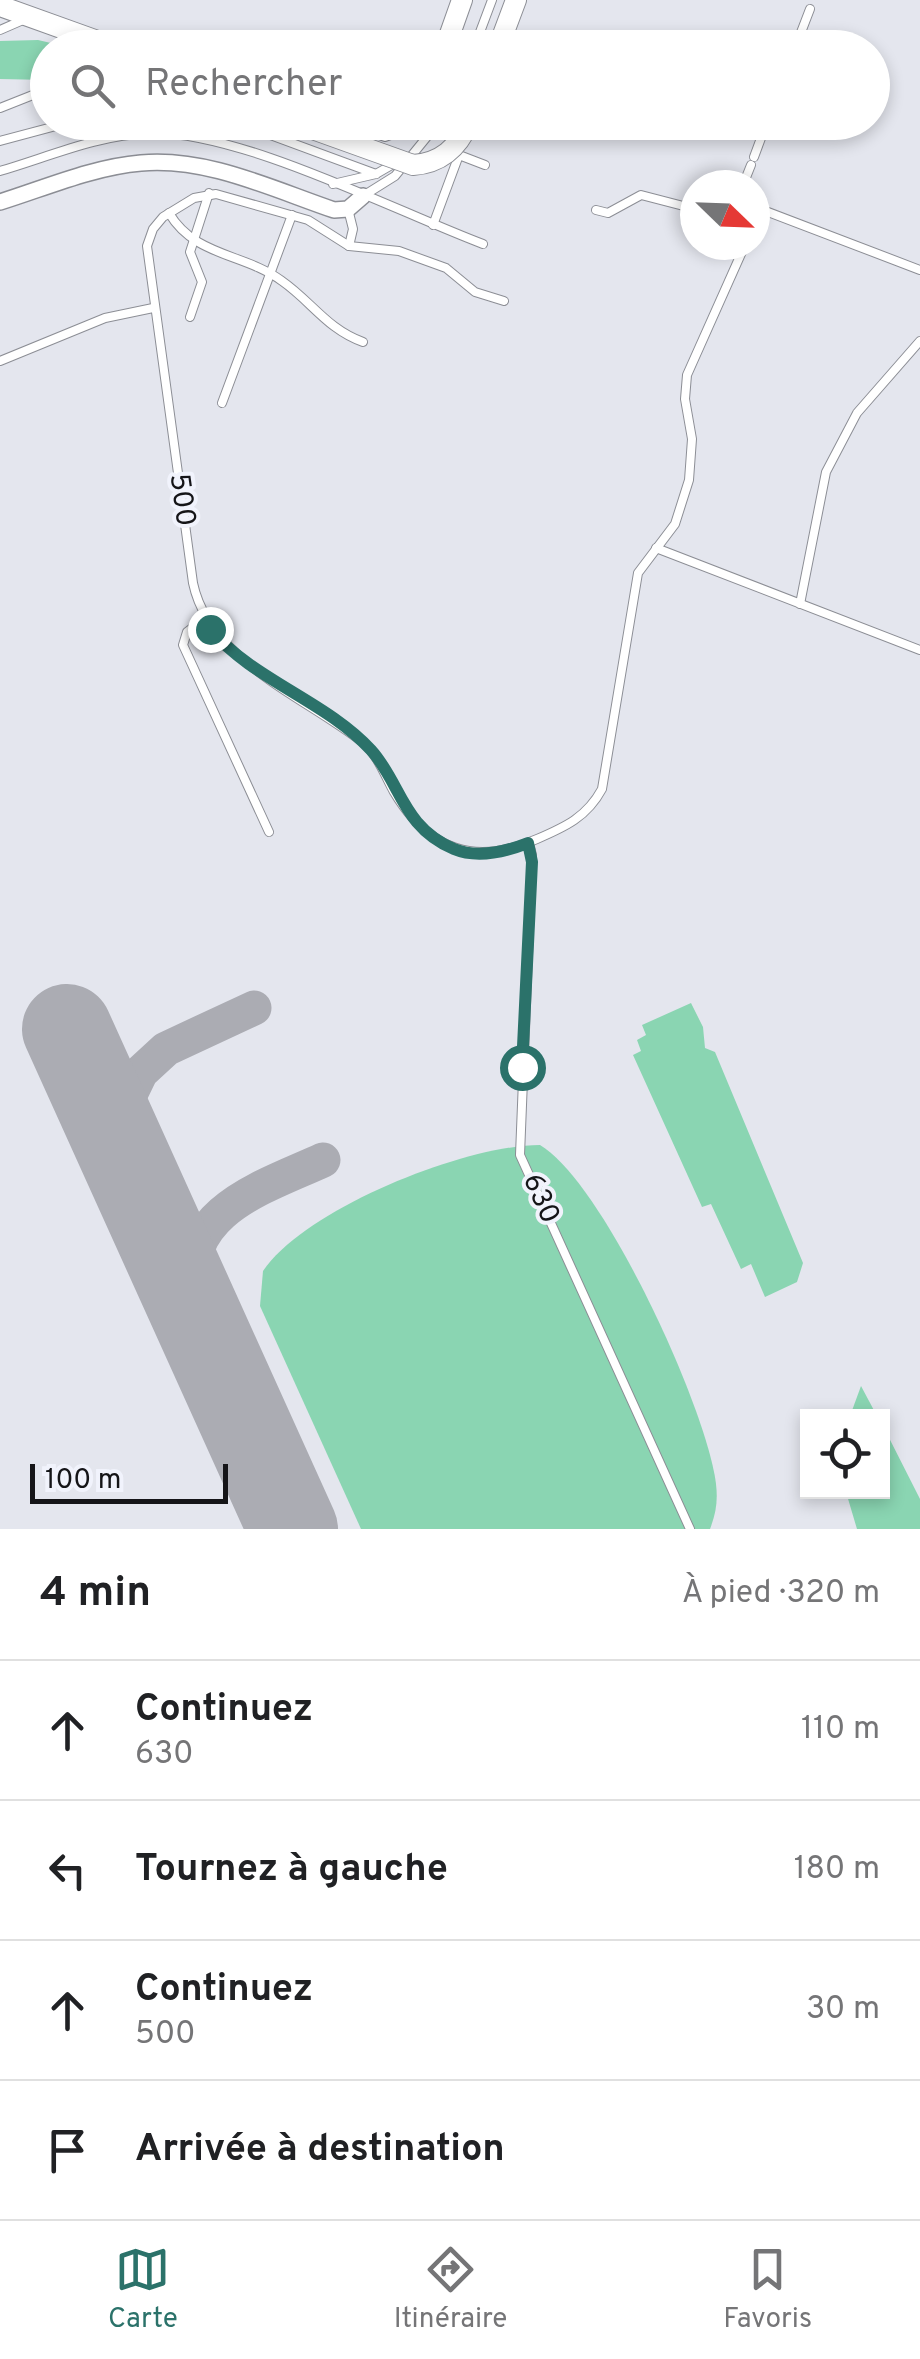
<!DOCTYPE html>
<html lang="fr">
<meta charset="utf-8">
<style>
body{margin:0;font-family:Overpass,sans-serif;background:#f2f2f2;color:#202124}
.controls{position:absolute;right:30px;bottom:30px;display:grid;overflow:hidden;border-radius:0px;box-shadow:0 5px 15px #0003}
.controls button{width:90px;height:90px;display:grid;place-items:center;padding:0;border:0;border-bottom:2px solid #e0e0e0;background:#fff;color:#202124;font:50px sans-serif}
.compass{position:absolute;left:680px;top:170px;width:90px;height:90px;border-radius:50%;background:#fff;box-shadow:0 5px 15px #0003;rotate:113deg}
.scale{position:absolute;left:30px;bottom:25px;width:198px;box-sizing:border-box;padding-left:10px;border:5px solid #151518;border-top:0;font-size:28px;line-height:35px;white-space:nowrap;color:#151518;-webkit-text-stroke:8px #f1f3fc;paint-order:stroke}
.stop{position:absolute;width:30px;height:30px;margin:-22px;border:8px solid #2b726a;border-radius:50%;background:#fff}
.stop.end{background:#2b726a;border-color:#fff;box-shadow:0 2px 10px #0008}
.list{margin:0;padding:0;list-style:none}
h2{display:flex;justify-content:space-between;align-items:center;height:130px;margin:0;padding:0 40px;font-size:42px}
h2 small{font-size:32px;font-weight:400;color:#757577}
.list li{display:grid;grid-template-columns:65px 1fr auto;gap:30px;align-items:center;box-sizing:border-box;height:140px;padding:0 40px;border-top:2px solid #e0e0e0}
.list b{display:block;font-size:38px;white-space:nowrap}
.list p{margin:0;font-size:32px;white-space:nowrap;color:#757577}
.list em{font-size:32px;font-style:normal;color:#757577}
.icon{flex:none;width:55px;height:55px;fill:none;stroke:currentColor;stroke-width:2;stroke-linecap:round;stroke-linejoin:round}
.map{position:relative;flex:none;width:920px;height:1529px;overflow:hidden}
.search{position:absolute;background:#fff;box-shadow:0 5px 15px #0003;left:30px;right:30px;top:30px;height:110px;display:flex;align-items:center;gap:25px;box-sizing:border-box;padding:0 35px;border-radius:55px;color:#757577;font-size:38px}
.sheet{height:690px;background:#fff}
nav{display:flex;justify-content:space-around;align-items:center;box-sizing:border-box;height:140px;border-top:2px solid #e0e0e0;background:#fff;font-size:28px;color:#757577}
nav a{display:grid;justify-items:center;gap:5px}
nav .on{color:#2b726a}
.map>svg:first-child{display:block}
.green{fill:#8ad5b2}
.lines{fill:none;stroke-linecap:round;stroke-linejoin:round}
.taxiway{stroke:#abacb3;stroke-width:35}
.runway{stroke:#abacb3;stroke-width:90}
.service-casing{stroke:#8c8e95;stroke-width:10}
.minor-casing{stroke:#8c8e95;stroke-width:18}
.tertiary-casing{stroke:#8c8e95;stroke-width:22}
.service{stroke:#fff;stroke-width:8}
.minor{stroke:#fff;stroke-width:15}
.tertiary{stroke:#fff;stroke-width:20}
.tertiary-bridge-casing{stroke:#8c8e95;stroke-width:22;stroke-linecap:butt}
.tertiary-bridge{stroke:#fff;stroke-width:20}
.route{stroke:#2b726a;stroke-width:12}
.labels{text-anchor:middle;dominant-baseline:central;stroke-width:8;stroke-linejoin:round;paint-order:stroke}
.street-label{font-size:28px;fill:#151518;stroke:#f1f3fc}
</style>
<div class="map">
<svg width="920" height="1529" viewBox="0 0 920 1529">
<rect width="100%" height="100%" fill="#e4e6ee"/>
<!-- green -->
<g class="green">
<polygon points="38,40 68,47 48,48 47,80 0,79 0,41"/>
<polygon points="691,1003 703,1027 705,1048 715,1052 803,1263 797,1282 765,1297 751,1264 741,1269 711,1204 702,1207 633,1055 641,1051 637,1040 646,1035 642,1025"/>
<path d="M540,1145C604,1183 707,1409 716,1484C718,1501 716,1513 710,1529H361L260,1306L263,1271C306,1208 466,1145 540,1145Z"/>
<polygon points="861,1386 877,1416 850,1416"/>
<polygon points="883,1426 920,1499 920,1529 857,1529 846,1492 882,1492"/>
</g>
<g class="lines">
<!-- taxiway -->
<g class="taxiway">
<polyline points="181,1282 125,1148 126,1103 141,1072 166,1049 254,1008"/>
<path d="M212,1351C212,1331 195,1313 193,1292C183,1210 262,1188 323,1160"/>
</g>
<!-- runway -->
<polyline class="runway" points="67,1029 293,1529"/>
<!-- service casing -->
<g class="service-casing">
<g id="service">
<polyline points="0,30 23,20"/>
<polyline points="474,48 492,0"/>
<polyline points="795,48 810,9"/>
<polyline points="0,108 48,89"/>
<polyline points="235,122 376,174"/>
<polyline points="340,122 385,137 427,122"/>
<polyline points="0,141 71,122"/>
<polyline points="754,157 767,122"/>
<path d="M0,171C48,157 98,135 149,133C239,130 395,211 483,244"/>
<polyline points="333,184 376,174 395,163"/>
<polyline points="743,185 751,165"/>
<polyline points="363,196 395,176 439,122"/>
<polyline points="755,207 920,270"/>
<polyline points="348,209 353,229 349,246"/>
<polyline points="596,210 608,213 641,195 695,209"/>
<path d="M169,213C195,257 244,253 282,281C312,302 327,329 363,342"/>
<polyline points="433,225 459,155 485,165"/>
<path d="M504,301L475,292L446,268L399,251L349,246L308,220L216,194L194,198L163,217L153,229L147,246L193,583C209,660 303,696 361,741C378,755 384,774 394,792C429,851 476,866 537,839C565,827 587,817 602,789L638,573L675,524L689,480L692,439L685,399L687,375L745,245"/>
<polyline points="190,317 202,282 190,252 209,193"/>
<polyline points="0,361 105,318 153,308"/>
<polyline points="222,403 292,215"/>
<polyline points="656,548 920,650"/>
<polyline points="800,604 826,472 857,413 920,341"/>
<polyline points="204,619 187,632 183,645 269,832"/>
<polyline points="529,843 532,855 520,1155 690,1529"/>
</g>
</g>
<!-- minor casing -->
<g class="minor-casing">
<path id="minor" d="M0,202C45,188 93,167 141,163C207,157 272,189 334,210L348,209L363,196"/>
</g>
<!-- tertiary casing -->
<g class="tertiary-casing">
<g id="tertiary">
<polyline points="0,6 117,48"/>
<polyline points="445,48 462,0"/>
<polyline points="498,48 516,0"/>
</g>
</g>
<!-- service -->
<use href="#service" class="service"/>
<!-- minor -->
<use href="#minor" class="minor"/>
<!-- tertiary -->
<use href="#tertiary" class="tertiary"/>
<!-- tertiary-bridge casing -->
<g class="tertiary-bridge-casing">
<path id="tertiary-bridge" d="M293,122L413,165C441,163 458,148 469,122"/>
</g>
<!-- tertiary-bridge -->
<use href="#tertiary-bridge" class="tertiary-bridge"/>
</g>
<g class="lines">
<!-- route -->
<path class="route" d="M210,629C253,680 326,701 371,750C401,783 402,827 454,849C478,859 505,852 528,843L532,862L522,1067"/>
</g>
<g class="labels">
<!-- street labels -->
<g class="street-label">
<text transform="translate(181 500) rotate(82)">500</text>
<text transform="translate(540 1199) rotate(66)">630</text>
</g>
</g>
</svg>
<div class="controls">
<button><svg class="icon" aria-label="locate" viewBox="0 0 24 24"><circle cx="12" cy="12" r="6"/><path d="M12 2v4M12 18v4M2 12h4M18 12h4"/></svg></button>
</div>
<svg class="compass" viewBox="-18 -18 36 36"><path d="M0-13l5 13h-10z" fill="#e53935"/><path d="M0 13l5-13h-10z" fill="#757577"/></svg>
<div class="scale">100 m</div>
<div class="stop" style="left:522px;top:1067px"></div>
<div class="stop end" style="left:210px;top:629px"></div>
<div class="search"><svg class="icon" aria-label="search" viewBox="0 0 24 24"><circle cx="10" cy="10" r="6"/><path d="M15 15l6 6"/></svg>Rechercher</div>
</div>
<section class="sheet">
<h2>4 min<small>À pied · 320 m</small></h2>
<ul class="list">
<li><svg class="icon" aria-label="ahead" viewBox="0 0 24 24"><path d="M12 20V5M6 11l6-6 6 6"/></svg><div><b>Continuez</b><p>630</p></div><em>110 m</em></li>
<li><svg class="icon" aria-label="left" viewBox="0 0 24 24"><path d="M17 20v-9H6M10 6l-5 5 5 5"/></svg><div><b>Tournez à gauche</b></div><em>180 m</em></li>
<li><svg class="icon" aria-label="ahead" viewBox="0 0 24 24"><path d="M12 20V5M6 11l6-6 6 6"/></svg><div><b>Continuez</b><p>500</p></div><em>30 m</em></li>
<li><svg class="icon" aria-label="arrive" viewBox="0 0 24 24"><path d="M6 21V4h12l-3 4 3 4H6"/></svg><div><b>Arrivée à destination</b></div></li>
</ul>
</section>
<nav>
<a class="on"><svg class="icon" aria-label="map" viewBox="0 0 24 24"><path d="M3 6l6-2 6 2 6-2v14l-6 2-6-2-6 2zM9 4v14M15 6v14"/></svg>Carte</a>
<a><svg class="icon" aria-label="directions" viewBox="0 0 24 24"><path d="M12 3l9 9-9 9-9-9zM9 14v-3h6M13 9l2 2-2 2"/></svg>Itinéraire</a>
<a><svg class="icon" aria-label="saved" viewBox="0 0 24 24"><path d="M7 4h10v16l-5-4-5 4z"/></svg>Favoris</a>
</nav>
